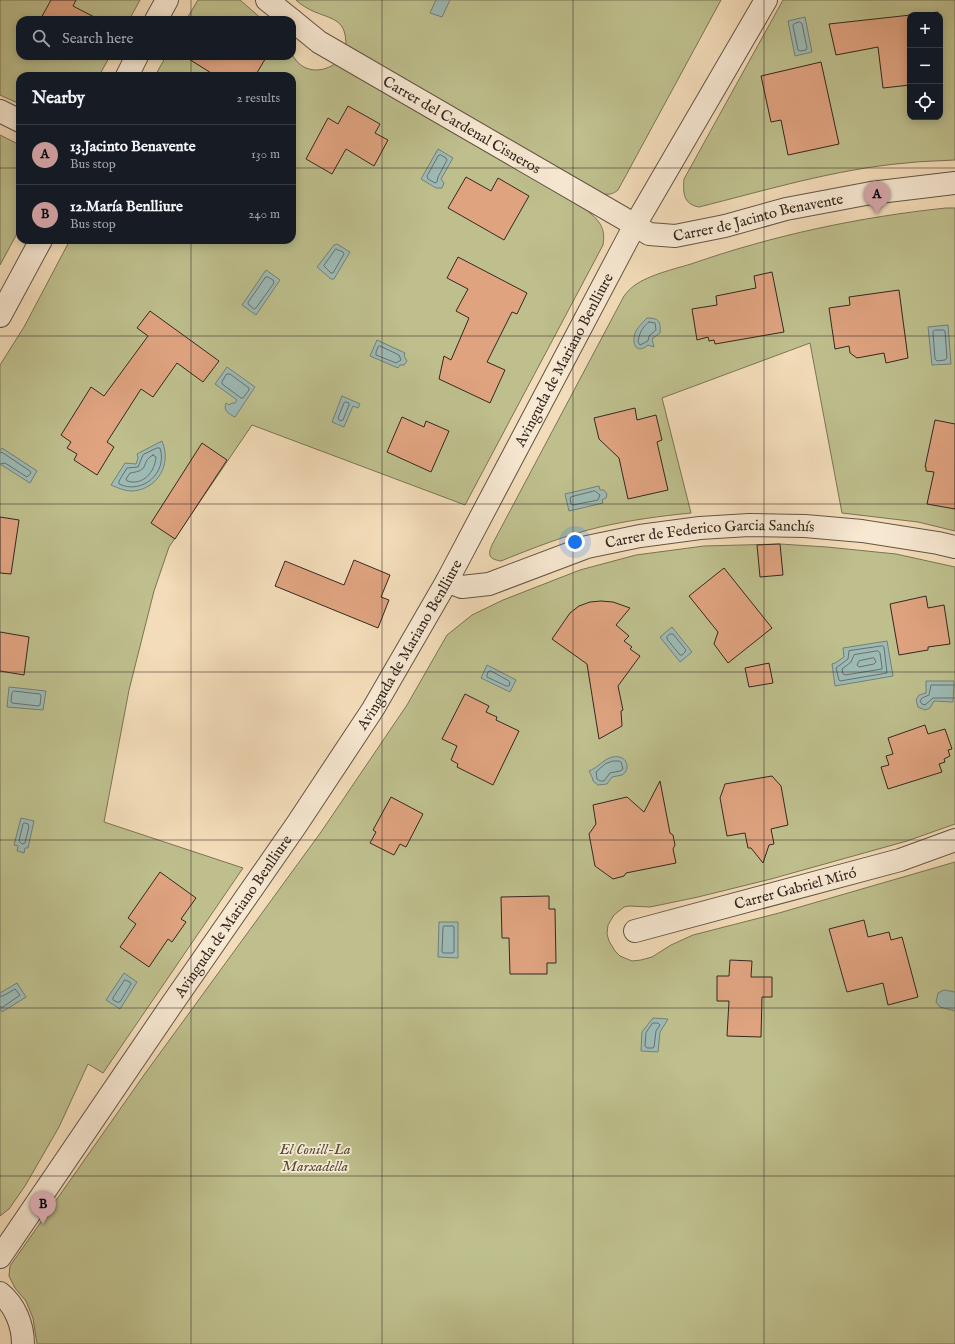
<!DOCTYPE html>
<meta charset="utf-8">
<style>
body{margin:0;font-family:"IM FELL English",serif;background:#242831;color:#f1f3f6}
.controls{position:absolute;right:12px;top:12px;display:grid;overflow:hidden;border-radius:8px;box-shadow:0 2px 10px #0003}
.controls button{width:36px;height:36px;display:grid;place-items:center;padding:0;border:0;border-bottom:1px solid #363941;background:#171b24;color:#f1f3f6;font:20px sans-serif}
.you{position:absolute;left:575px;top:542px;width:14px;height:14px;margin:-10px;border:3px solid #fff;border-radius:50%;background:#1a73e8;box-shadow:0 0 0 6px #1a73e833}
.badge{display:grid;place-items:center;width:26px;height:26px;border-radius:50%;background:#c59692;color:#111;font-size:13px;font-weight:700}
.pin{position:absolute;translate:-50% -33px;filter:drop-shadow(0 1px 2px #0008)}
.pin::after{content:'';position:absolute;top:21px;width:14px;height:12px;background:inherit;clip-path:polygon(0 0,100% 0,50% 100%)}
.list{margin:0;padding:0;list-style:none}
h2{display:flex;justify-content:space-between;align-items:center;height:52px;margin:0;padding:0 16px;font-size:17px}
h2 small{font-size:13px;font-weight:400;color:#9ea1a6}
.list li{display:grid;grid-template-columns:26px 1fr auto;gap:12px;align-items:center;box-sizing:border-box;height:60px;padding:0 16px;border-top:1px solid #363941}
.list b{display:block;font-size:15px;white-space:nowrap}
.list p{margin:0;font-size:13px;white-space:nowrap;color:#9ea1a6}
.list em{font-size:13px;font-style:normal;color:#9ea1a6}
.icon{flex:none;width:22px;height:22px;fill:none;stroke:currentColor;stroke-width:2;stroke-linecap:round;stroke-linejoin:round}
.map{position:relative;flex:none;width:955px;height:1344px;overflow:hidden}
.search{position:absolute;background:#171b24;box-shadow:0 2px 10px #0003;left:16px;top:16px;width:280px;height:44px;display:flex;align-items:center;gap:10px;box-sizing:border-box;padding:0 14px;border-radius:12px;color:#9ea1a6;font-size:15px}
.panel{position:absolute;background:#171b24;box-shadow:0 2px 10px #0003;left:16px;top:72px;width:280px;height:172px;border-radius:12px}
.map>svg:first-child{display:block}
.green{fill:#bebf8d;stroke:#7a7456;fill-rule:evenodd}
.water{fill:#9dbab5;stroke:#738079}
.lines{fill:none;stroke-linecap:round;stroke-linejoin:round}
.shore{stroke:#69716a;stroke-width:1}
.building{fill:#dfa380;stroke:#352820}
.minor-casing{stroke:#645546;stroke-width:24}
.minor{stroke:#f7e8d2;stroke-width:22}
.grid{fill:none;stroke:#352820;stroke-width:1;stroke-opacity:0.55}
.labels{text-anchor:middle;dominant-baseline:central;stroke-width:3.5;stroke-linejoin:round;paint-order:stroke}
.street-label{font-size:15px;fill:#352820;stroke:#f7e8d2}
.park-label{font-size:15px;font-style:italic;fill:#574e3b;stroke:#f7e8d2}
</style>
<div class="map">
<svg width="955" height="1344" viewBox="0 0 955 1344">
<rect width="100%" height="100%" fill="#f3dcb9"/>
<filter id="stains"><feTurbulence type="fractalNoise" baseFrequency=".005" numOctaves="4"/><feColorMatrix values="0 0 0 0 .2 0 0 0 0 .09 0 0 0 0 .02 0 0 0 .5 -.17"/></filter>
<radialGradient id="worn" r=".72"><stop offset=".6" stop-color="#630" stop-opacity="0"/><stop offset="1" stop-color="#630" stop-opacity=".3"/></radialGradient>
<!-- green -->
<g class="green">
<polygon points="0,0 140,0 129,20 20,20 20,56 110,56 99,76 20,76 20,104 0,95"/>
<polygon points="198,0 240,0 263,20 186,20"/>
<path d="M296,0H721L618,190C612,195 607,195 599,193L346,46C346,20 335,20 315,12C308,9 301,5 296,0Z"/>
<path d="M783,0H955V160C939,161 923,161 906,163C836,169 767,190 699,207C683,204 683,193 684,179ZM910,15H940V117H910Z"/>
<path d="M292,54C301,72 319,74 335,64L585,209C599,220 606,227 603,245L465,505L252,425L169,547L154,591L129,690L104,822L243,868L103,1073L88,1064L59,1127L25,1186L9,1209L0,1216V365L24,327L70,240H292V76H155L166,56H292Z"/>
<polygon points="0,135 20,145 20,228 0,265"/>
<path d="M946,208H955V531L918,522L842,513L810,343L662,398L691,513C661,516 630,520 600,527C566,535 533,548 501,561C487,559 488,553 493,543L624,296C627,292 631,288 635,285C649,275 674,269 691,264C774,235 860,217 946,208Z"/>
<polygon points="780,544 827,547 896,554 955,567 955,824 907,841 771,879 698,897 650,907 629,906 624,907 614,915 608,925 607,934 609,941 615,951 620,956 632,961 641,960 652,957 671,945 693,935 779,913 955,862 955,1344 37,1344 33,1318 26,1301 15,1288 9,1276 10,1266 144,1075 321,832 407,705 447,635 472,615 503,600 580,570 636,555 704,546"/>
</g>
<!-- water -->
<g class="water">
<polygon points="436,0 450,0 442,17 430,13"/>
<polygon points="805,17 812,52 795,56 788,21"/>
<polygon points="438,149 453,158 441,179 444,183 442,188 436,188 421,179"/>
<polygon points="337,244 350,252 334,279 331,279 317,267 334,245"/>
<polygon points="266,270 280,280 256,315 242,305"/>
<path d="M647,318C659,318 661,321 660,333L652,339L654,347L648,345C635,356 631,341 636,331C639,326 643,322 647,318Z"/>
<polygon points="948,325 951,364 932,365 928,327"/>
<polygon points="377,340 405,353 404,356 407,361 404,365 400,365 398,368 370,356"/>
<path d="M227,367L255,387L235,417C229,414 223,411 226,403L229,405L232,403H235L237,400L215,384Z"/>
<polygon points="342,396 360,404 358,408 353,406 344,427 332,422"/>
<path d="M162,441C163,444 165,449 165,453C167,473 152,490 132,491C125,491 118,488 111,485L125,463L136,464L138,458L137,454Z"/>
<polygon points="2,448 37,471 30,483 0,464 0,451"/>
<polygon points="599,486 600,490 604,490 607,494 606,498 602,500 603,503 569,511 565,494"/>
<polygon points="672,627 692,652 680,662 660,637"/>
<polygon points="887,641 893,676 835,686 832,664 835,663 844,657 843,648"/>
<polygon points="487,665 516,680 510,692 481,678"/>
<polygon points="926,681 954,681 953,702 934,701 930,708 925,710 918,707 916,700 919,695 926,693"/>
<polygon points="9,687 46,691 43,710 7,707"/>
<path d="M612,757C614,757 617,756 619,757C628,758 630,771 622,775C619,776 615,776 612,777L607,784L598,785L593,781L592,777L589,771C599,767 601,761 612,757Z"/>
<polygon points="21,818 34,821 28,848 25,848 24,853 17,851 18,846 14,845"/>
<polygon points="439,922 458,922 458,958 438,957"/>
<polygon points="124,973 137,982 120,1009 106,1000"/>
<polygon points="17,983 26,997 2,1012 0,1008 0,993"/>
<polygon points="944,990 955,992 955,1011 940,1007 936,1002 938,993"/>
<polygon points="653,1018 668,1019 660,1032 658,1052 641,1051 642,1032"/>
</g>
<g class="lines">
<!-- shore -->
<g class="shore">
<polygon points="800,22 802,24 807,48 806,50 800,51 798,50 793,26 794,24"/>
<polygon points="441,155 446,158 447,160 438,177 437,182 435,183 428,179 427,176 438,156"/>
<polygon points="336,249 343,252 344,254 333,273 331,273 324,266"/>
<polygon points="266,277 268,277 273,280 274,283 256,308 254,309 249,305 248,303"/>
<path d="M649,322L655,323L656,330L649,336L648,341L640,345L638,342C639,334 642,327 649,322Z"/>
<polygon points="935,330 943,330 945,331 947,358 945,360 937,361 935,359 933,332"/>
<polygon points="380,346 399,355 401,360 396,363 376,355 376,352 378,347"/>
<polygon points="227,374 230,374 249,388 249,390 243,398 241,398 222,384 222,382"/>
<polygon points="346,402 349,403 349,405 343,420 340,421 338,418 344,403"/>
<path d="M157,448H160C168,473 142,495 119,484V481L127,468L138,467L143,455Z"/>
<polyline points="0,452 3,453 30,471 31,473 27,477 5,463 0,464"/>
<path d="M153,455L156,457C155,472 143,486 127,481L126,479L130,473C152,470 139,463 153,455Z"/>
<polygon points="595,491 600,495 598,500 573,505 571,504 570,498 571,497"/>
<polygon points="670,634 673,634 686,650 685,652 682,655 680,655 667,639 667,637"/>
<polygon points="883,646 884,647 887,673 840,681 839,680 836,668 848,659 849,651"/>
<polygon points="878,651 880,653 882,667 882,669 845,675 843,674 842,669 851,662 854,655"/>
<polygon points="874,658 876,662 874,664 859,667 857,665 859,661"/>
<polygon points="491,671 509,681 510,683 509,686 506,686 487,677 487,675 488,672"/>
<polyline points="955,685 931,685 929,695 922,698 920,701 922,704 925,705 933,698 955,698"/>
<polygon points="14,691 40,694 41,696 40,705 38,706 12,703 11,701 12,693"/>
<polygon points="613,761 619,761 621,762 623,769 620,771 610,773 604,781 600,781 597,779 596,772 605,764"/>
<polygon points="25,823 28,824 29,826 25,843 22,844 19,841 23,824"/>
<polygon points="444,926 453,926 454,927 454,952 452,953 444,953 442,952 443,928"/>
<polygon points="125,980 130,982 131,984 120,1002 117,1002 113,1000 113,998"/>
<polyline points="0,996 3,996 15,989 20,995 3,1007 0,1007"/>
<polygon points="653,1023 658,1023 660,1025 656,1031 654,1047 653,1048 647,1048 645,1046 646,1033"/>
</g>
</g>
<!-- building -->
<g class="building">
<polygon points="51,0 76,0 73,6 100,20 40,20"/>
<polygon points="938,12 939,15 910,15 910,85 883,88 878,47 836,55 829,24"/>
<polygon points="184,56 267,56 255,76 216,76"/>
<polygon points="821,62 839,144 788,155 781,120 771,122 761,76"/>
<polygon points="348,106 380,124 375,133 388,140 374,166 346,149 332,174 306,159 328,118 338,124"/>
<polygon points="466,177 491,191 498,178 529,196 504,240 448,208"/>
<polygon points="458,257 527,293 517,314 512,312 487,362 505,370 490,403 439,379 444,356 451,360 469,318 456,311 468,289 447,278"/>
<polygon points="772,272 784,332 715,344 714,340 709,341 708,337 697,340 692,309 717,305 716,296 756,288 754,276"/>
<polygon points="899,290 908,358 886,363 884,353 857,358 850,353 849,346 835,349 829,308 850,305 849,297"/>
<polygon points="150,311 219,361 203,382 177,363 153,397 141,389 107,442 114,447 97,475 74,460 77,454 67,448 71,442 61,435 91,387 104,396 148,336 137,328"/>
<polygon points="635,408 637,420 656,415 662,440 657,442 668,490 628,499 619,458 599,439 594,418"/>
<polygon points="402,417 424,427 426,421 449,431 431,472 387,452"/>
<polygon points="935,420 955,424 955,509 927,504 934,472 926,471 926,467 925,467"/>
<polygon points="202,443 227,460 175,539 151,523"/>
<polygon points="0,517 19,520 11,574 0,573"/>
<polygon points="780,544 783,575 760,577 757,545"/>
<polygon points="354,560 390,575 381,597 389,600 378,628 275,586 285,561 344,585"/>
<polygon points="724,568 772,628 728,663 714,644 718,632 689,596"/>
<polygon points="926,596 928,608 944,605 950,644 928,647 928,650 899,655 890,604"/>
<polygon points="601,601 613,602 630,608 616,625 629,636 624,641 632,647 630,649 640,656 618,686 623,710 621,711 622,726 599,739 587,664 552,639 570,613 579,606 590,602"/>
<polygon points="0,632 29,637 24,675 0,671"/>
<polygon points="769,663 773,683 749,687 745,668"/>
<polygon points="465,694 489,706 486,712 497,717 496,720 519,731 493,785 457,767 458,764 451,760 457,746 442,739"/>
<polygon points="925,725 928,734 945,729 952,749 948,750 950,756 944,759 945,762 939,764 942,772 888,789 881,767 889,765 886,756 893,754 888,738"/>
<polygon points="772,776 781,786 788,825 771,829 774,844 769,845 763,863 751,848 748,848 745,833 727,836 720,798 725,784"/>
<polygon points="660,781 670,833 673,835 675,845 673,849 676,863 626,873 624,876 613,879 595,866 589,834 596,824 593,805 627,797 644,812"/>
<polygon points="391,797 423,814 406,847 400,844 394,855 370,843 376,832 373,830"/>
<polygon points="160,872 196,898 181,919 186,922 172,942 168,939 149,967 120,947 136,924 128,918"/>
<polygon points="549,896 549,909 555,909 556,963 547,963 547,974 510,974 509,938 502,938 501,897"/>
<polygon points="864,920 868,937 889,932 891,940 902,937 918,997 888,1005 883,983 847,992 829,929"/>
<polygon points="730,960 752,961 751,977 772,977 772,997 762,997 761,1037 727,1036 729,1001 717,1001 717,976 729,976"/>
</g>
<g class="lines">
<!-- minor casing -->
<g class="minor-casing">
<g id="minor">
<polyline points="267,0 292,20"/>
<polyline points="156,20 167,0"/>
<path id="s1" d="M292,20L319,42L635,225L649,234L675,236L725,226L786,209L871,193L955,183"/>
<polyline points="127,76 137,56"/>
<polyline points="0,111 20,121"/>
<polyline points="0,316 41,240"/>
<path id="s2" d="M447,581L462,587L489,584L587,547L640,536L700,528L749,525L805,526L862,531L938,543L955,547"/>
<path id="s3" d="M635,931L900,860L955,840"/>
<path id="s4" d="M0,1257L172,1004L297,824L373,709L447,581L635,225L766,0"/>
<path d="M0,1293C15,1305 23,1325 23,1344"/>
</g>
</g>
<!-- minor -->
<use href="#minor" class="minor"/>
</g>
<!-- grid -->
<path class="grid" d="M191,0V20M382,0V1344M573,0V1344M764,0V1344M191,56V76M0,168H20M292,168H955M191,240V1344M0,336H955M0,504H955M0,672H955M0,840H955M0,1008H955M0,1176H955"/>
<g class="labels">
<!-- street labels -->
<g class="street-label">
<text stroke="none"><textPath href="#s1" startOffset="200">Carrer del Cardenal Cisneros</textPath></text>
<text stroke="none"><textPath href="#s1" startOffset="528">Carrer de Jacinto Benavente</textPath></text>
<text stroke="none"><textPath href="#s4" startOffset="1061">Avinguda de Mariano Benlliure</textPath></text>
<text stroke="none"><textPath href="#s2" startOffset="272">Carrer de Federico Garcia Sanchís</textPath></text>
<text stroke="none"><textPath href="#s4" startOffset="737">Avinguda de Mariano Benlliure</textPath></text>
<text stroke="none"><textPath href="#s3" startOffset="166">Carrer Gabriel Miró</textPath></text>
<text stroke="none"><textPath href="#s4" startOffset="413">Avinguda de Mariano Benlliure</textPath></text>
</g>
<!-- park labels -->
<g class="park-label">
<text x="315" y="1149">El Conill-La<tspan x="315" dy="17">Marxadella</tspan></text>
</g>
</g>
<rect width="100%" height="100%" filter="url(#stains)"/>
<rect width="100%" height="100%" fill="url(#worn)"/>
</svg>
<div class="controls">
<button>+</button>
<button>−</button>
<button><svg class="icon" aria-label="locate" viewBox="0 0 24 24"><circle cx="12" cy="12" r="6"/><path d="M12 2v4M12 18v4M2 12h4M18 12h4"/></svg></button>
</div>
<div class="you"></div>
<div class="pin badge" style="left:877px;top:214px">A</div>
<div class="pin badge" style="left:43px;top:1224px">B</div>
<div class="search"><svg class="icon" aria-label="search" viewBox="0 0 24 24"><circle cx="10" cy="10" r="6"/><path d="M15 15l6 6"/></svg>Search here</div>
<section class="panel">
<h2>Nearby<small>2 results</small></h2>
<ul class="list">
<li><span class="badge">A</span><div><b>13.Jacinto Benavente</b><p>Bus stop</p></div><em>130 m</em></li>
<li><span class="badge">B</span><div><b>12.María Benlliure</b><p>Bus stop</p></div><em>240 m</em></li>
</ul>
</section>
</div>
